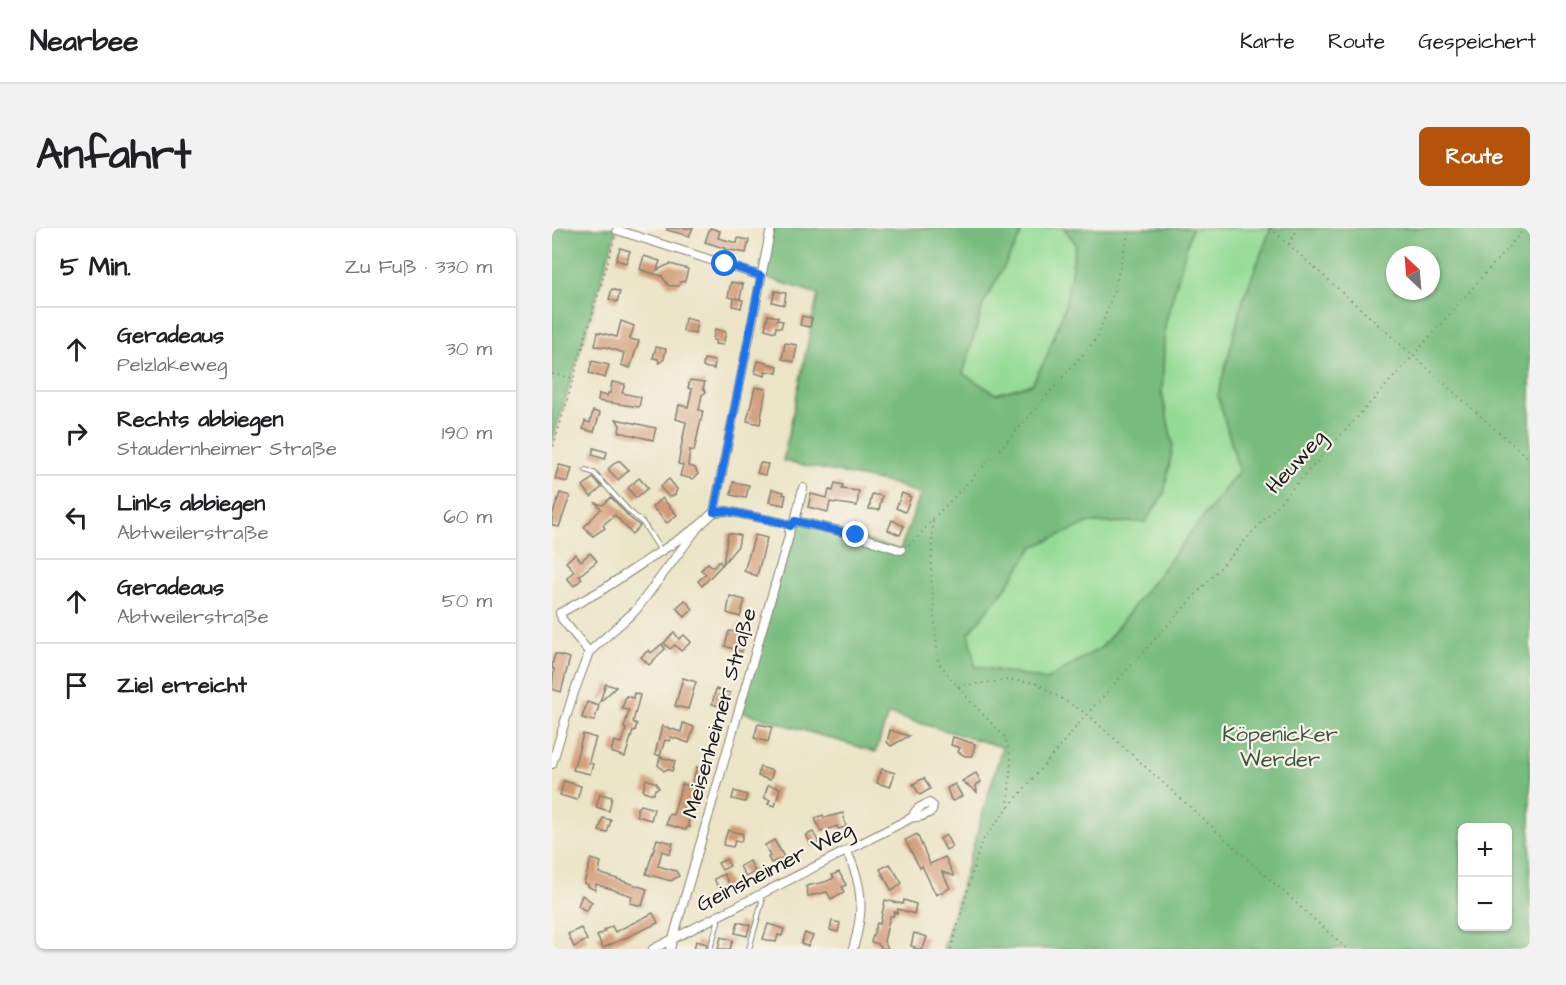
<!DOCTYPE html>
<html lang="de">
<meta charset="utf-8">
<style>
body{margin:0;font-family:"Architects Daughter",sans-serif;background:#f2f2f2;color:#202124}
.controls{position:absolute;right:18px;bottom:18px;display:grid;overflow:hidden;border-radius:9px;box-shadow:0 2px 4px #0004}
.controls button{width:54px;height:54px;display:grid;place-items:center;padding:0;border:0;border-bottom:2px solid #e0e0e0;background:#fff;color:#202124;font:30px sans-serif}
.compass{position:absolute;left:834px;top:18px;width:54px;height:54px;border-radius:50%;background:#fff;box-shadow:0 2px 4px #0004;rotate:334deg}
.stop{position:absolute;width:18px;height:18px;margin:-14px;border:4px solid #1a73e8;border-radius:50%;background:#fff}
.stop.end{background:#1a73e8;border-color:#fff;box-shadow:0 2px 6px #0008}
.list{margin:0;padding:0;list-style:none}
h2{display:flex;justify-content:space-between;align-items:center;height:78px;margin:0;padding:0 24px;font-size:26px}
h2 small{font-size:20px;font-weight:400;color:#757577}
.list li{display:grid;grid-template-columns:39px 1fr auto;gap:18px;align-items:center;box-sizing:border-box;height:84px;padding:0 24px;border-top:2px solid #e0e0e0}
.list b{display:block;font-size:22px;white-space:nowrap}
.list p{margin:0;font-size:20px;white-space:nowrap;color:#757577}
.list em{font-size:20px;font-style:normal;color:#757577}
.icon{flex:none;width:33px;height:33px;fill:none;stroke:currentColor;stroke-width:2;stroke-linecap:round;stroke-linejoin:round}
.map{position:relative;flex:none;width:978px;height:721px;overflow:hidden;border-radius:9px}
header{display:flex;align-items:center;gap:36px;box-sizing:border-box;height:84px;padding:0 30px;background:#fff;border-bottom:2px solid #e0e0e0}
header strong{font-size:28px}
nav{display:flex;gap:33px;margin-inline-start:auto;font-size:21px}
.intro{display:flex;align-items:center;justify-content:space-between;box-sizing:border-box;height:144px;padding:0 36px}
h1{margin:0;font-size:42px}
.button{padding:15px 27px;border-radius:9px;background:#b45309;color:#fff;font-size:21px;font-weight:700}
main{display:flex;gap:36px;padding:0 36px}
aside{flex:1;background:#fff;border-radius:9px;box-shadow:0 2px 4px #0004}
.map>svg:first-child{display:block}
.green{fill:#94db95;stroke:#587c58;stroke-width:1.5}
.forest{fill:#77bb7e;stroke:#4a6c4d;stroke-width:1.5;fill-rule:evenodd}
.building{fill:#d19a77}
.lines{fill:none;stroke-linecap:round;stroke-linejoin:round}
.service-casing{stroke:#848071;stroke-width:6}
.minor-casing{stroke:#848071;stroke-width:10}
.path{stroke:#848071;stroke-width:1.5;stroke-dasharray:1.5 4.5;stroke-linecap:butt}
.service{stroke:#fff;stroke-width:4}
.minor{stroke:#fff;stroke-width:8}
.route{stroke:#1a73e8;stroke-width:8}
.labels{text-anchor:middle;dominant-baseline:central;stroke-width:4.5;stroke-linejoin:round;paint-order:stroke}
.street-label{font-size:22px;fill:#1c1c1c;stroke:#f7f3e8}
.park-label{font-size:22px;fill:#405540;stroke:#f7f3e8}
</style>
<header>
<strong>Nearbee</strong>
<nav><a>Karte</a><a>Route</a><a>Gespeichert</a></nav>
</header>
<div class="intro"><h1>Anfahrt</h1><a class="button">Route</a></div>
<main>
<aside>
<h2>5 Min.<small>Zu Fuß · 330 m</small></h2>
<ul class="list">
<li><svg class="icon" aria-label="ahead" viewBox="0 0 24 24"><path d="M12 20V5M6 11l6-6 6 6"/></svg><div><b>Geradeaus</b><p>Pelzlakeweg</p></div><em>30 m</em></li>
<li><svg class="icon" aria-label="right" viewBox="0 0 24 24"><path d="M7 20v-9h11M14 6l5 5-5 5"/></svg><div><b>Rechts abbiegen</b><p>Staudernheimer Straße</p></div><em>190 m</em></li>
<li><svg class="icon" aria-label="left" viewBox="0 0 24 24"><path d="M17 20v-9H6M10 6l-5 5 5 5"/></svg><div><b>Links abbiegen</b><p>Abtweilerstraße</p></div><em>60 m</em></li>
<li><svg class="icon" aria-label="ahead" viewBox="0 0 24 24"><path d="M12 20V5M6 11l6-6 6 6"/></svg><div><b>Geradeaus</b><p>Abtweilerstraße</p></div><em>50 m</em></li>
<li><svg class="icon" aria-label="arrive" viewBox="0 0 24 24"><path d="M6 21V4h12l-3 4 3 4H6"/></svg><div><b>Ziel erreicht</b></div></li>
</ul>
</aside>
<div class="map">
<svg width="978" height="721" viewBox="0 0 978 721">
<rect width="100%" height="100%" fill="#f7f3e8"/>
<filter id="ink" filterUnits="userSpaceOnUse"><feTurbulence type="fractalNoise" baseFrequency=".0167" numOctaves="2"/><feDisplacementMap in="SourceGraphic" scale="12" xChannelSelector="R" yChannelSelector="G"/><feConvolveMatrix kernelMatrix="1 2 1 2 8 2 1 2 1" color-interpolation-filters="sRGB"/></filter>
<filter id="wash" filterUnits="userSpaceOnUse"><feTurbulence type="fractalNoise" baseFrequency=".008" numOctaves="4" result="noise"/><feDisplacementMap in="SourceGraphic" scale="24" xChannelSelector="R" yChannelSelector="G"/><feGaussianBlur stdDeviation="1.35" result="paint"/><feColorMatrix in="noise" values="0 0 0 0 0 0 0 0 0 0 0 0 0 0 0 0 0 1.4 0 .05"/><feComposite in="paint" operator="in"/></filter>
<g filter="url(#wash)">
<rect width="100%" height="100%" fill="#ece4c6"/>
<!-- green -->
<g class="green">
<polygon points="470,0 512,0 524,16 513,79 494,130 480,156 444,166 411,146 431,77 468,9"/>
<polygon points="640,0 719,0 691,72 666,168 687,243 550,419 494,452 423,438 417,405 455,358 480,319 536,295 593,294 612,266 621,217 610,166 613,96"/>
</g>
<!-- forest -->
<g class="forest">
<polygon points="0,0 65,0 0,216"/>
<path d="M219,0H470L468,9L431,77L411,146L444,166L480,156L494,130L513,79L524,16L512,0H640L613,96L610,166L621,217L612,266L593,294L536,295L481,319L455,358L417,405L423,438L494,452L550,419L687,243L666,168L691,72L719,0H978V721H391L450,519L336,486L324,524L187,483L243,293L348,322L368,267L342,256L231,233L266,66L209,48ZM843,27H879V63H843ZM910,600H956V698H910Z"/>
</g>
<g id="blocks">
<!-- building -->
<g class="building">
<polygon points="115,0 141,0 137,8 115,2"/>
<polygon points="158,0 168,3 166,10 185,15 186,10 197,12 194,25 172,21 172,20 153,14"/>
<polygon points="68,20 78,23 74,35 64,32"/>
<polygon points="92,28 108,33 105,42 118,36 136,41 133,53 128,54 127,58 119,58 116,57 110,48 92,43 88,41"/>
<polygon points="179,54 191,56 188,71 183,70 191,72 189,80 181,78 182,70 176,69"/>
<polygon points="60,61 68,64 65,74 57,71"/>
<polygon points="223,63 234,65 232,77 220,74"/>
<polygon points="216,87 226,89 225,92 231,93 229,100 224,99 223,104 213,101"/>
<polygon points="250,88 260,90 258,99 248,97"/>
<polygon points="133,90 145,93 143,106 131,103"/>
<polygon points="69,93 82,98 78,111 87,113 78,140 69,137 72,125 54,119 43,118 46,104 65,109"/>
<polygon points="163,101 174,104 171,117 163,116 164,113 161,112"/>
<polygon points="233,115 245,117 242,134 230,131"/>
<polygon points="104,119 114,121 112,131 107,135 106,131 101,130"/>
<polygon points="152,131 163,133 162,141 151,139"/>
<polygon points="40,133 57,137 53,150 37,145"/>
<polygon points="206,133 226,138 225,145 214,143 213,148 203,145"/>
<polygon points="138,152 153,154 151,160 154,164 150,167 147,182 151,183 142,223 138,222 136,238 143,240 146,246 141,251 128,248 131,237 126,236 134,194 124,191 127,177 136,179 140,161 136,160"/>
<polygon points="60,154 73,156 70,165 89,169 87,179 46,173 47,166 55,168 56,165 58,165"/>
<polygon points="203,159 214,161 208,196 195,193"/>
<polygon points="41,183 48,185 42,204 31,201 33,193 38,195"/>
<polygon points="64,191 104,200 101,212 67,204 68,197"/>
<polygon points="42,220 55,224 53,231 40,227"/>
<polygon points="65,233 68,233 77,242 66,252 56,241"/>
<polygon points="208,235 216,236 213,247 205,245"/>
<polygon points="7,237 20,240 16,254 3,251"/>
<polygon points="41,250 50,259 39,269 31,258"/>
<polygon points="87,250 96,260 84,270 76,260"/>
<polygon points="117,251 125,261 123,267 117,269 108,259"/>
<polygon points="181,254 197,257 194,270 179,267"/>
<polygon points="283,255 291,257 290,261 307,263 305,278 278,274 276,284 256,279 259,266 275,270 277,262 281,263"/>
<polygon points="220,261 232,264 231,266 234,267 232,277 217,274"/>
<polygon points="8,265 18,268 7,299 0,297 0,288"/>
<polygon points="350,265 359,269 353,284 344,280"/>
<polygon points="320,266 330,268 327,282 317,281"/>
<polygon points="59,269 78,290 88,298 80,306 63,287 51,297 53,300 41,308 32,299 49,281 44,275 51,277"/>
<polygon points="110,270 125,287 115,295 100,279"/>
<polygon points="340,292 352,298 348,307 336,302"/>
<polygon points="176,305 188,307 186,318 171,336"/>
<polygon points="203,307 215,310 205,348 192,343"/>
<polygon points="38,325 45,333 27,348 30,351 22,358 15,350 22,343 14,334 23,326 29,333"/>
<polygon points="167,333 170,337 150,358 146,353 154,346 149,342 156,335 161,339"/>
<polygon points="178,368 193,372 188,389 175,385"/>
<polygon points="133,372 141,381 133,389 124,380"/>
<polygon points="186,396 197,399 190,424 173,418 177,403 184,404"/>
<polygon points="122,404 127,411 132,407 139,414 129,423 123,417 118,421 112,415"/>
<polygon points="110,416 113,421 97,437 89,429 97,422 99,425"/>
<polygon points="3,426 18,430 9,464 0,461 2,441 0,440 0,437"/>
<polygon points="131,450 144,454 136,481 123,478"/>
<polygon points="54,456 64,459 48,474 53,458"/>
<polygon points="164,461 178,465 174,480 160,476"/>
<polygon points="82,465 88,467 81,494 85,496 83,503 81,503 73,529 59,524 62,513 69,515 74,501 72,500 77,482 70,481 74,468 81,470"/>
<polygon points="35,474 47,478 42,493 30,490"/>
<polygon points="131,495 142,499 137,515 119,509 118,513 113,512 108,528 103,526 110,498 129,504"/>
<polygon points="206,496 220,499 216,514 202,510"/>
<polygon points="338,502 357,508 339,518 335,514"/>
<polygon points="31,506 44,510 37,533 37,535 41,536 38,546 21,542"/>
<polygon points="401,509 423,516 420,528 413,528 406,524 408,520 399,517"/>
<polygon points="108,529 123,533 120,543 115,541 112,543 106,537"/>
<polygon points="145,539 156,543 149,569 146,568 142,582 139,581 136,596 138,599 135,599 134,602 114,596 117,586 121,587 130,556 139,558"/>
<polygon points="208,539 221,543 218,552 206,548"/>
<polygon points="330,541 343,545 338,559 325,555"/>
<polygon points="424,545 429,554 424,557 425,564 410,553"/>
<polygon points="372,550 378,561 368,567 361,556"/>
<polygon points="94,551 105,555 105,557 107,560 103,561 102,566 91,563"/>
<polygon points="12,553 29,558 25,572 8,567"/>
<polygon points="403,556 410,568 402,573 399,572 395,560"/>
<polygon points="216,557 228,560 223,578 216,576 218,572 212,570"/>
<polygon points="182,563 195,567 193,574 180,571"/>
<polygon points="48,566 60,569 57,583 44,579"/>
<polygon points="89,577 102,581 99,592 85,588 85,580"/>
<polygon points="291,585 294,599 286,601 285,598 269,604 263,590 271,587 272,590"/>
<polygon points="51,590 59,592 55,605 47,603"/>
<polygon points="176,602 191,606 189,614 183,613 181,619 171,617"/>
<polygon points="261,604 267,615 260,618 254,607"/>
<polygon points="365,606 378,636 393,629 402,648 390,644 398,660 384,667 370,638 368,640 353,612"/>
<polygon points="394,607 400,619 394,622 388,611"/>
<polygon points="105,611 121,615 118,626 110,623 106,638 124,643 127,648 119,653 94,646"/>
<polygon points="222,612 232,629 219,635 216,629 218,628 213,617"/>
<polygon points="39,631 49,634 47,645 95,661 90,678 78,675 80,668 44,656 43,662 35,658 36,657 32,655"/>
<polygon points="174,631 178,638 170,642 166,635"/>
<polygon points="198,633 203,644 194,649 188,638"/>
<polygon points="338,636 350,655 340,663 328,641"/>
<polygon points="287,644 294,657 290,659 292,664 279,671 275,664 256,668 254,658 273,654 282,650 280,647"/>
<polygon points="172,646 178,657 168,662 162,651"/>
<polygon points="30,667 40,674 34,683 26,678"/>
<polygon points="333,672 351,676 352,672 364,676 362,686 346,681 345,685 342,684 341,688 338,688 332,713 336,721 330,721 326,716 319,714 325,695 328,696"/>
<polygon points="101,685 106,695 51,720 45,708 53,704 52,702 60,698 63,704"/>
<polygon points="280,693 288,695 286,704 278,702"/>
<polygon points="186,694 198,697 195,708 183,705"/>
<polygon points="216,696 232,701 230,708 226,707 224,714 211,711"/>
<polygon points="29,700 35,712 22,719 16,706"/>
<polygon points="253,705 261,708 256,718 249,716"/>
<polygon points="362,705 375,709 371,721 362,721 363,719 359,718"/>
<polygon points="169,709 181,712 178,721 166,721"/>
<polygon points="144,713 155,716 154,721 142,721"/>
</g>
</g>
</g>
<g filter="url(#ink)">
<use href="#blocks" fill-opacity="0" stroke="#848071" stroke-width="1.5"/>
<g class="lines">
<!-- service casing -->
<g class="service-casing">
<g id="service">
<polyline points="34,242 42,245 77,283 91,295 109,323"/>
<polyline points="158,721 166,694 165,690"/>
<polyline points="197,721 210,674 208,668"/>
</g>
</g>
<!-- minor casing -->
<g class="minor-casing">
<g id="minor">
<polyline points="65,2 209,48"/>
<polyline points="162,284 219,0"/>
<polyline points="162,284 175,283 232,295 238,298"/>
<polyline points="243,293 310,308 323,314 349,322"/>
<polyline points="8,385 50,362 147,298 162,284"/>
<polyline points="8,385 10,391 37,424"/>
<polyline points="0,536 20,470 37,424 84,382 147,298"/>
<path d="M295,624C312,659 312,684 301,721"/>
<path d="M101,721L361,589C368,590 374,587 380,583L381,578L377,575C370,578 362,581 361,589"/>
<polyline points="118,721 237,308 238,298 243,293 251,260"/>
</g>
</g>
<!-- path -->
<g class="path">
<polyline points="718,0 978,232"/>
<polyline points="737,16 746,0"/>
<polyline points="0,146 20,150"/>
<polyline points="0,224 63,9"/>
<polyline points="381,293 379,346 386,434 418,473 453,509 459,531 456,579"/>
<polyline points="356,317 366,309 381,291 451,218 545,110 560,69 578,0"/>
<polyline points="406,458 458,452 484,455 535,486 795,721"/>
<polyline points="399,721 429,615 446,592 535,486 861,128 973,0"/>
</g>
<!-- service -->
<use href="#service" class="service"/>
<!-- minor -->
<use href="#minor" class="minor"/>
</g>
</g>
<g class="lines" filter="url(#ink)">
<!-- route -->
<polyline class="route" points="173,36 209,48 162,284 175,283 232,295 238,298 243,293 304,307"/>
</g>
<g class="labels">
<!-- street labels -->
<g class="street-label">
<text transform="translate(744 234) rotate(-48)">Heuweg</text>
<text transform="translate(168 485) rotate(-74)">Meisenheimer Straße</text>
<text transform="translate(223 639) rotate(-27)">Geinsheimer Weg</text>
</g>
<!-- park labels -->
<g class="park-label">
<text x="728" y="506">Köpenicker<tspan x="728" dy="25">Werder</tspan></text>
</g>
</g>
</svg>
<div class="controls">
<button>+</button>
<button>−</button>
</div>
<svg class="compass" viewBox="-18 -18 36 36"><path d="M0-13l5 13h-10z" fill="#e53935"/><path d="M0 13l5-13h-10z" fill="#757577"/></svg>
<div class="stop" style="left:173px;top:36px"></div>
<div class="stop end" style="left:304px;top:307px"></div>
</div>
</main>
